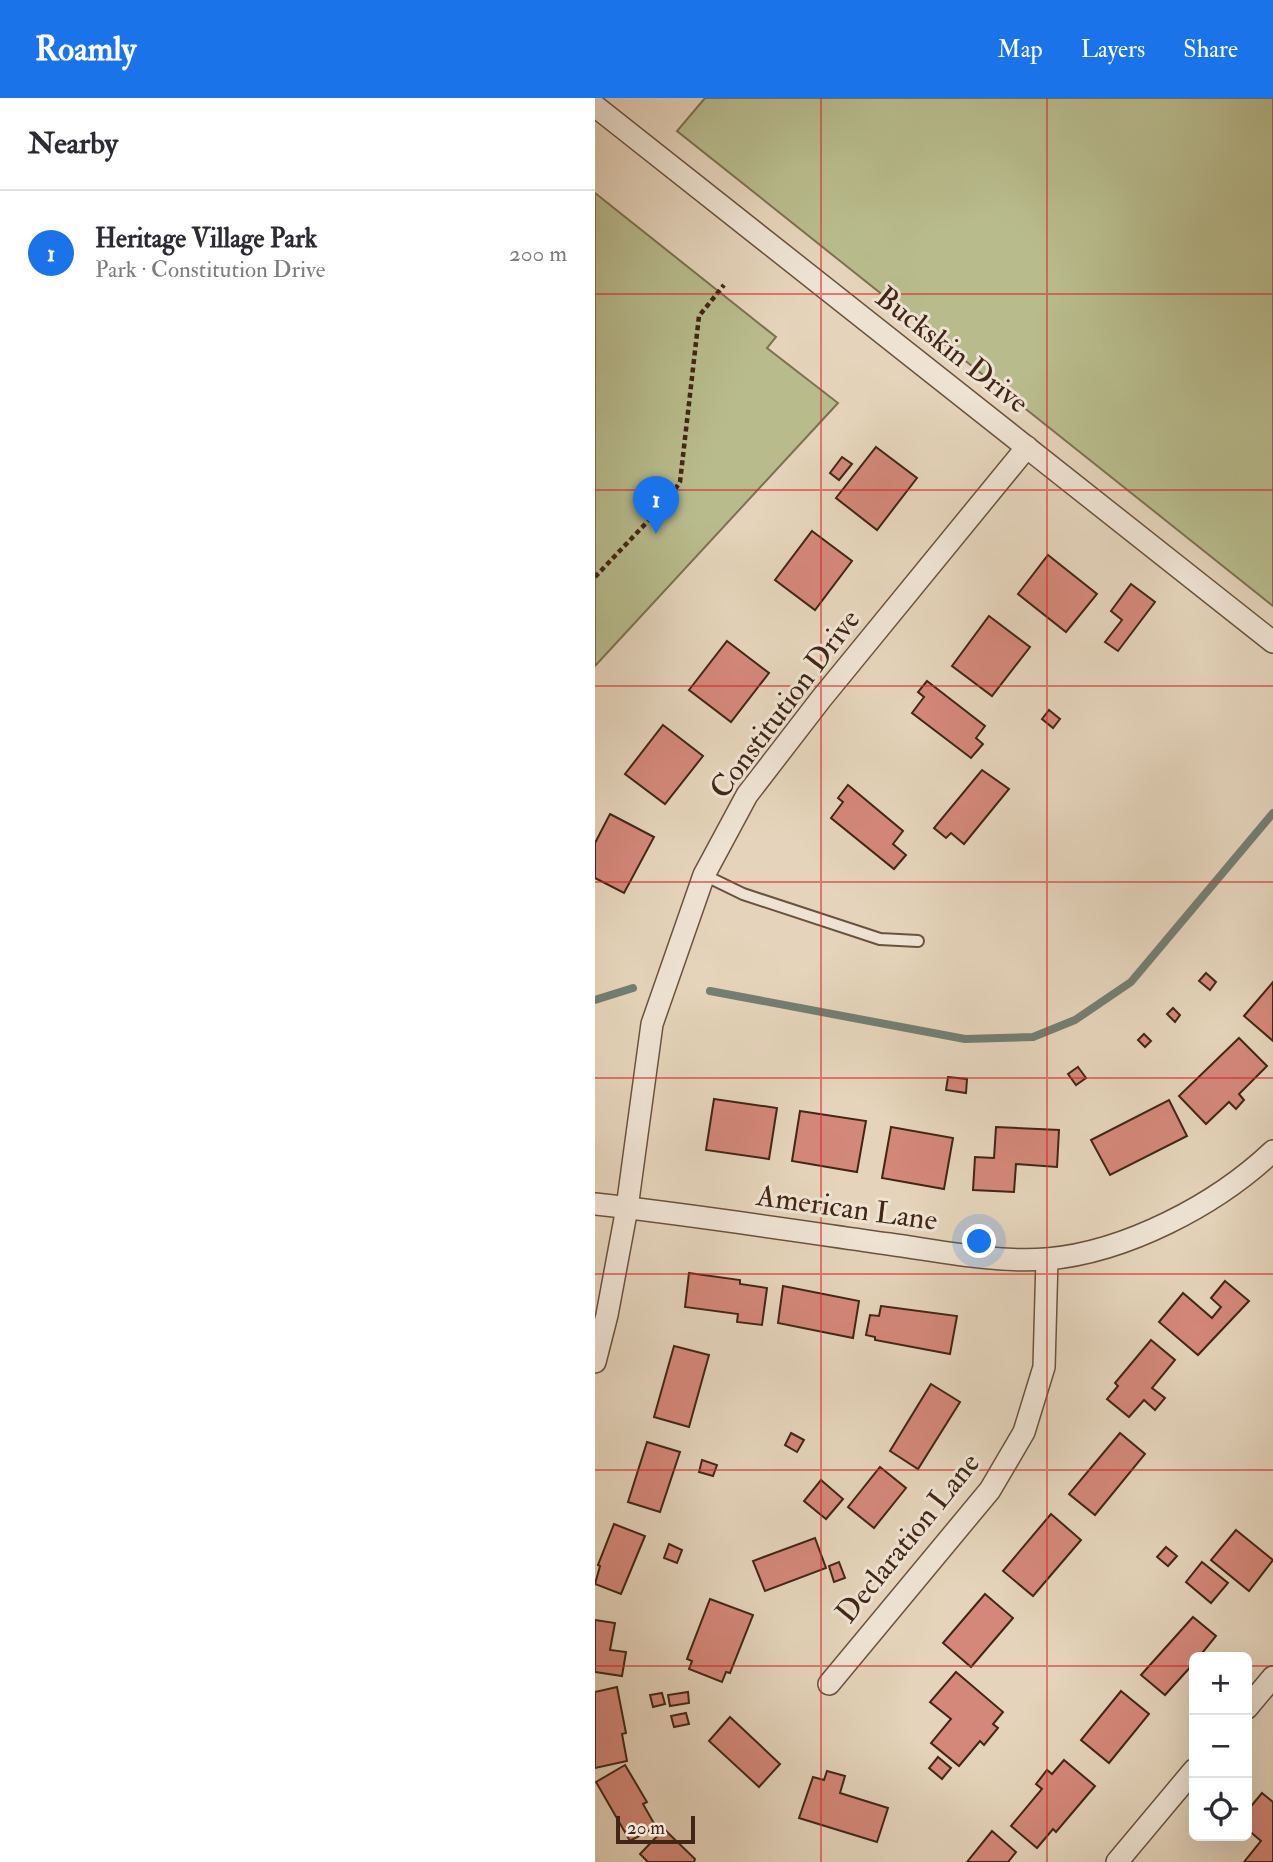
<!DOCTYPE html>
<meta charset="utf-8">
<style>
body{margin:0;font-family:"IM FELL Double Pica",serif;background:#f2f2f3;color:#2b2b33}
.controls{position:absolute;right:21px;bottom:21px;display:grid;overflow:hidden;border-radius:10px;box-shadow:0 7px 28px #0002}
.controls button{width:63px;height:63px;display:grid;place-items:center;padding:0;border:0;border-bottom:2px solid #e1e1e2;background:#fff;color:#2b2b33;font:35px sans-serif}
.scale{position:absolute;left:21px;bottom:18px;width:79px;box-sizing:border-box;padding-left:7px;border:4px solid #422615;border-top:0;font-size:19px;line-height:24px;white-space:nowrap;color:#422615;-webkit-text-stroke:5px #eee3d3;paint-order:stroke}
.you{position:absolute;left:385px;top:1144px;width:24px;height:24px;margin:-18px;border:5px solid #fff;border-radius:50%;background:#1a73e8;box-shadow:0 0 0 10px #1a73e833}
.badge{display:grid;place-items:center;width:46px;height:46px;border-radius:50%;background:#1a73e8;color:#fff;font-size:23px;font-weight:700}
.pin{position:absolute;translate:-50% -58px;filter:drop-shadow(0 2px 4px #0008)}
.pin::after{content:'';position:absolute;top:37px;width:24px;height:21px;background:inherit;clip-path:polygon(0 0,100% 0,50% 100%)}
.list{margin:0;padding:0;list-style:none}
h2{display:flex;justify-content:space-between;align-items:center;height:91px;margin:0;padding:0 28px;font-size:30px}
h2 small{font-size:23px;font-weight:400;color:#7c7c81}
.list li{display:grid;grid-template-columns:46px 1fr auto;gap:21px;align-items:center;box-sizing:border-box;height:126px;padding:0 28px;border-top:2px solid #e1e1e2}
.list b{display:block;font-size:26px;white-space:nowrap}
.list p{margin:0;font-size:23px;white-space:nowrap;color:#7c7c81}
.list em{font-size:23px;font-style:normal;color:#7c7c81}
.icon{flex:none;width:38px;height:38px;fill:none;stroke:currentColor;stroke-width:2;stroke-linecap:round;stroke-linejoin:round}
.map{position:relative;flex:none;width:678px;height:1764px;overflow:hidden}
header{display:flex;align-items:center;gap:42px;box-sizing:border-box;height:98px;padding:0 35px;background:#1a73e8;color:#fff}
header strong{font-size:33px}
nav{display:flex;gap:38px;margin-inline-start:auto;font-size:24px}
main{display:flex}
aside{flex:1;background:#fff}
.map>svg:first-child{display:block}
.green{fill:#b8bc8d;stroke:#7d7151;stroke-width:2}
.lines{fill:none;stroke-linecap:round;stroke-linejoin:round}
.stream{stroke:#747e72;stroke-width:8}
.building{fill:#d4887a;stroke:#422615;stroke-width:2}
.lane-casing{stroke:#6b523e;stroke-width:14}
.street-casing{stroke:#6b523e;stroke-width:24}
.path{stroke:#422615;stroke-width:4.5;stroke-dasharray:5 3.5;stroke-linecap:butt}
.lane{stroke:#eee3d3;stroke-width:10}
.street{stroke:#eee3d3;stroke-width:21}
.grid{fill:none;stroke:#d62828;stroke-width:2;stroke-opacity:0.55}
.labels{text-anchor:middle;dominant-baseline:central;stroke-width:6;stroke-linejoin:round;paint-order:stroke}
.street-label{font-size:30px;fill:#422615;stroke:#eee3d3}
</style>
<header>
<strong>Roamly</strong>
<nav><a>Map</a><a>Layers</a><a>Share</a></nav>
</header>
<main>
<aside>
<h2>Nearby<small></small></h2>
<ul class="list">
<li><span class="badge">1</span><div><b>Heritage Village Park</b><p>Park · Constitution Drive</p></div><em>200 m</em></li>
</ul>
</aside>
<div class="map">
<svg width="678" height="1764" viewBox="0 0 678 1764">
<rect width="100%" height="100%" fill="#e5d4bb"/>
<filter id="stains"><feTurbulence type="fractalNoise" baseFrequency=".00286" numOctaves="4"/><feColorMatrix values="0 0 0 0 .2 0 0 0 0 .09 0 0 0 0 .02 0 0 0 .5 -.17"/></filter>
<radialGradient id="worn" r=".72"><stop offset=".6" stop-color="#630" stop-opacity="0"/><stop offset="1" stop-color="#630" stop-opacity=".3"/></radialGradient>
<!-- green -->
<g class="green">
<polygon points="110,0 678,0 678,508 82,33"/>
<polygon points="0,95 181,239 172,250 243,305 0,568"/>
</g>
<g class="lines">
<!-- stream -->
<g class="stream">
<polyline points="115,893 370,941 438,939 480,922 536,884 678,715"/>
<polyline points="0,902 38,890"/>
</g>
</g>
<!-- building -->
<g class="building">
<polygon points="281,349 322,380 282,432 241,400"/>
<polygon points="247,359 257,366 244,382 235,375"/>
<polygon points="217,433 257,463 220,512 180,482"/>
<polygon points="453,457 502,496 471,534 423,496"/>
<polygon points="536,486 560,504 523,553 510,544 527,522 516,513"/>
<polygon points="394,518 435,549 397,598 357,568"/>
<polygon points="132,543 174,575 136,624 94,592"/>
<polygon points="332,583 390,628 381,640 388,646 376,660 317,615 329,599 323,594"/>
<polygon points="454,612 465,621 458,630 447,621"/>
<polygon points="68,627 108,658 70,706 30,676"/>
<polygon points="387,672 414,691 369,746 356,735 351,740 339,730"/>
<polygon points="253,687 308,733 298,746 311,757 299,771 236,720 248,704 243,700"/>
<polygon points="15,716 59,739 29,795 0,780 0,745"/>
<polygon points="611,875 621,884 615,892 604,883"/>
<polygon points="678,884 678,943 649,918"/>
<polygon points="578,910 585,917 580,924 572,916"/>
<polygon points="549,936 556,943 550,949 543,942"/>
<polygon points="644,940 672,968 644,996 649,1002 641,1011 634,1004 611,1026 584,998"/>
<polygon points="483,969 491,980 481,987 473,976"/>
<polygon points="353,979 372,981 371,995 351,992"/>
<polygon points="119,1001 182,1010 174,1061 111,1052"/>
<polygon points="574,1002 592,1038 515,1077 496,1042"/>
<polygon points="205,1013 271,1023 262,1074 197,1063"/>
<polygon points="296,1029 358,1040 349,1091 287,1080"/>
<polygon points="401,1029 464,1032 462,1069 421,1066 419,1094 378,1092 380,1059 399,1060"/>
<polygon points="94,1175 145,1182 145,1186 172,1190 167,1227 142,1224 143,1216 90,1209"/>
<polygon points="630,1183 654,1203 603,1257 564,1224 588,1195 617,1220 626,1209 616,1200"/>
<polygon points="188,1188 264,1203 258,1240 183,1225"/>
<polygon points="286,1208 362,1218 355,1256 280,1242 280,1239 271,1237 275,1217 284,1218"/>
<polygon points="556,1242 580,1262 557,1290 570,1300 560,1312 549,1302 534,1319 512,1301 523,1288 520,1285"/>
<polygon points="79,1248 114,1257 94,1329 59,1319"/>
<polygon points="336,1286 365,1304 323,1371 295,1353"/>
<polygon points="196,1335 209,1342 202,1354 190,1347"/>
<polygon points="525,1335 550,1356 500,1417 474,1396"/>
<polygon points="52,1344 85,1354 65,1414 33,1404"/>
<polygon points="107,1362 122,1367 118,1378 104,1374"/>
<polygon points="285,1369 311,1390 279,1430 253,1409"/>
<polygon points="226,1382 248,1401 231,1421 209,1403"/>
<polygon points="456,1416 486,1442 438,1498 408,1473"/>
<polygon points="19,1426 50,1438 26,1496 0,1486 5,1468 3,1467"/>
<polygon points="641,1432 678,1462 654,1493 616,1462"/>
<polygon points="220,1440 231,1470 170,1493 158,1463"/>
<polygon points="74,1446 87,1452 82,1465 69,1460"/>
<polygon points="571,1449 582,1458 573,1468 562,1459"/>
<polygon points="244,1464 250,1480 239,1484 234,1468"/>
<polygon points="607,1464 633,1485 616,1505 591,1484"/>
<polygon points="390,1496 418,1520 376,1569 348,1545"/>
<polygon points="115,1501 158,1517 135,1575 131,1574 127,1584 94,1571 97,1563 92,1561"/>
<polygon points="598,1519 621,1538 604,1559 599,1559 599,1565 570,1597 546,1577"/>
<polygon points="0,1522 20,1525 15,1552 31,1554 27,1578 0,1574"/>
<polygon points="361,1574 408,1614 398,1626 403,1630 389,1647 385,1643 364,1668 336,1645 356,1621 335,1604"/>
<polygon points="22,1589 31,1635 27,1636 32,1663 0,1670 0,1594"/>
<polygon points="526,1593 554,1616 514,1665 486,1642"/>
<polygon points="93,1594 94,1605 75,1608 73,1597"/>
<polygon points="67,1595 70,1606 58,1609 55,1597"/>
<polygon points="91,1615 94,1626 79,1629 76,1618"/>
<polygon points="135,1619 185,1666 164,1689 114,1643"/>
<polygon points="343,1659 356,1670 347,1681 334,1670"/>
<polygon points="469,1662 500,1688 461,1734 458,1731 442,1750 416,1728 447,1691 441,1686 452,1672 457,1676"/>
<polygon points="30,1667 52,1704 48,1706 61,1729 35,1743 1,1684"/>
<polygon points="232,1673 250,1678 245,1695 293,1710 282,1744 204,1720 218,1679 229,1682"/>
<polygon points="667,1695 678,1704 678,1764 649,1764 666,1743 652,1731 652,1713"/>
<polygon points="69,1731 100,1761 99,1764 53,1764 45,1756"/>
<polygon points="397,1733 421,1754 413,1764 372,1764"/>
</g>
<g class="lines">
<!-- lane casing -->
<g class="lane-casing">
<polyline id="lane" points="109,777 148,796 285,841 323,843"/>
</g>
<!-- street casing -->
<g class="street-casing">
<g id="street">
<polyline points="0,8 678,544"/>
<path d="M0,1106C98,1117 196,1132 294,1146C345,1153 401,1165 452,1161C531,1154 621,1107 678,1053"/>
<polyline points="0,1264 12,1217 32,1110 57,926 109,777 152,697 226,601 432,349"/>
<polyline points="234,1586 395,1392 429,1334 449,1269 452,1161"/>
<polyline points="652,1610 678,1579"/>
<polyline points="522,1764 599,1672"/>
</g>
</g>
<!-- path -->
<polyline class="path" points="0,479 72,403 85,384 104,218 129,187"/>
<!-- lane -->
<use href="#lane" class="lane"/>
<!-- street -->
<use href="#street" class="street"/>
</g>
<!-- grid -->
<path class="grid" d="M226,0V1764M452,0V1764M0,196H678M0,392H678M0,588H678M0,784H678M0,980H678M0,1176H678M0,1372H678M0,1568H599M652,1568H678"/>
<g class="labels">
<!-- street labels -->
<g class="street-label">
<text transform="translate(357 252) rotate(38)">Buckskin Drive</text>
<text transform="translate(190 606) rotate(-53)">Constitution Drive</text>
<text transform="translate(252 1110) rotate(8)">American Lane</text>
<text transform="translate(313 1440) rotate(-51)">Declaration Lane</text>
</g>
</g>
<rect width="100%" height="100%" filter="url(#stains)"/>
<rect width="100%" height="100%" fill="url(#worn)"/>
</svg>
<div class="controls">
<button>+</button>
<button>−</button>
<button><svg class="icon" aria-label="locate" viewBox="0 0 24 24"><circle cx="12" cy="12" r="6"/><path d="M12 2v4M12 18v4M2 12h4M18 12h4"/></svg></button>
</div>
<div class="scale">20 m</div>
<div class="you"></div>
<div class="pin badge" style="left:61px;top:436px">1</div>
</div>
</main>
